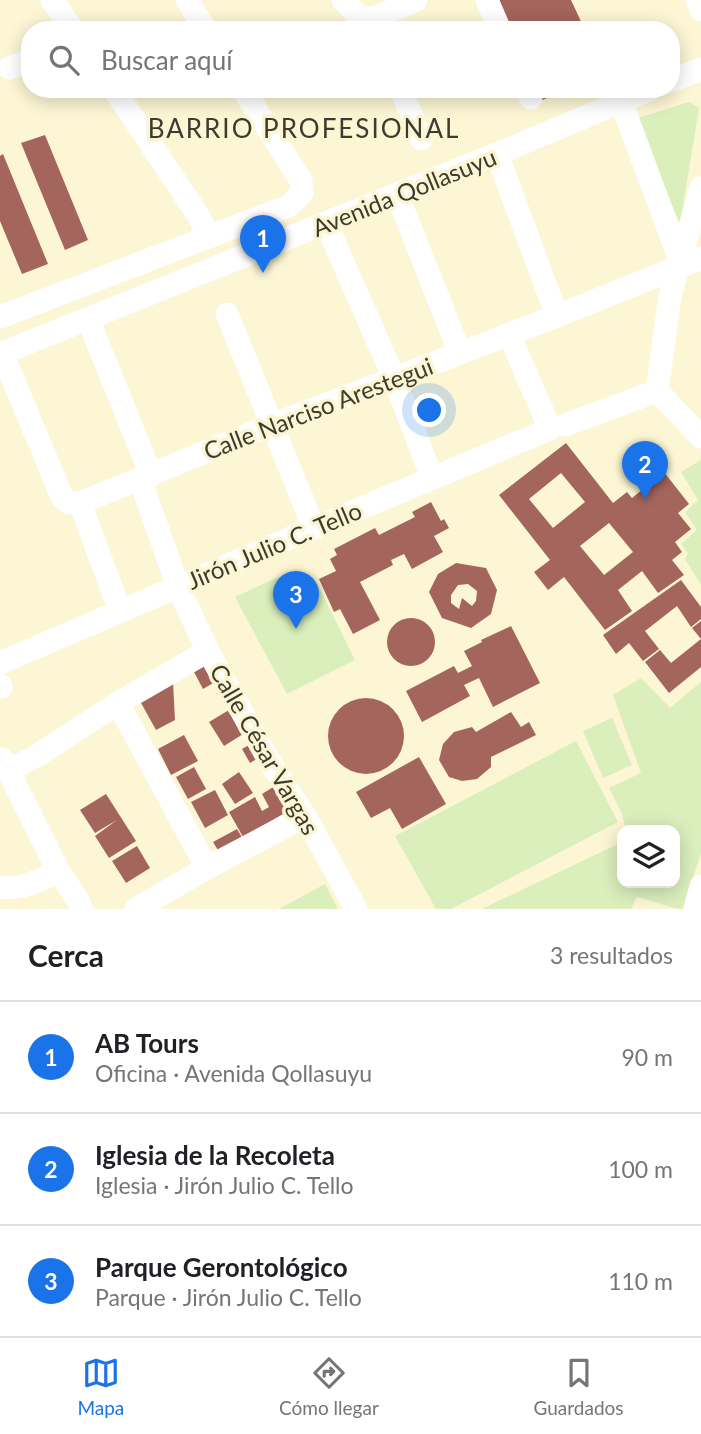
<!DOCTYPE html>
<html lang="es">
<meta charset="utf-8">
<style>
body{margin:0;font-family:Lato,sans-serif;background:#f2f2f2;color:#202124}
.controls{position:absolute;right:21px;bottom:21px;display:grid;overflow:hidden;border-radius:14px;box-shadow:0 4px 18px #0003}
.controls button{width:63px;height:63px;display:grid;place-items:center;padding:0;border:0;border-bottom:2px solid #e0e0e0;background:#fff;color:#202124;font:35px sans-serif}
.you{position:absolute;left:430px;top:411px;width:24px;height:24px;margin:-18px;border:5px solid #fff;border-radius:50%;background:#1a73e8;box-shadow:0 0 0 10px #1a73e833}
.badge{display:grid;place-items:center;width:46px;height:46px;border-radius:50%;background:#1a73e8;color:#fff;font-size:23px;font-weight:700}
.pin{position:absolute;translate:-50% -58px;filter:drop-shadow(0 2px 4px #0008)}
.pin::after{content:'';position:absolute;top:37px;width:24px;height:21px;background:inherit;clip-path:polygon(0 0,100% 0,50% 100%)}
.list{margin:0;padding:0;list-style:none}
h2{display:flex;justify-content:space-between;align-items:center;height:91px;margin:0;padding:0 28px;font-size:30px}
h2 small{font-size:23px;font-weight:400;color:#757577}
.list li{display:grid;grid-template-columns:46px 1fr auto;gap:21px;align-items:center;box-sizing:border-box;height:112px;padding:0 28px;border-top:2px solid #e0e0e0}
.list b{display:block;font-size:26px;white-space:nowrap}
.list p{margin:0;font-size:23px;white-space:nowrap;color:#757577}
.list em{font-size:23px;font-style:normal;color:#757577}
.icon{flex:none;width:38px;height:38px;fill:none;stroke:currentColor;stroke-width:2;stroke-linecap:round;stroke-linejoin:round}
.map{position:relative;flex:none;width:701px;height:909px;overflow:hidden}
.search{position:absolute;background:#fff;box-shadow:0 4px 18px #0003;left:21px;right:21px;top:21px;height:77px;display:flex;align-items:center;gap:18px;box-sizing:border-box;padding:0 24px;border-radius:28px;color:#757577;font-size:26px}
.sheet{height:427px;background:#fff}
nav{display:flex;justify-content:space-around;align-items:center;box-sizing:border-box;height:98px;border-top:2px solid #e0e0e0;background:#fff;font-size:19px;color:#757577}
nav a{display:grid;justify-items:center;gap:4px}
nav .on{color:#1a73e8}
.map>svg:first-child{display:block}
.green{fill:#daefbc}
.building{fill:#a3655c;fill-rule:evenodd}
.lines{fill:none;stroke-linecap:round;stroke-linejoin:round}
.minor{stroke:#fff;stroke-width:23}
.labels{text-anchor:middle;dominant-baseline:central;stroke-width:7;stroke-linejoin:round;paint-order:stroke}
.street-label{font-size:24px;fill:#3d3b2e;stroke:#fcf6d5}
.neighbourhood-label{font-size:26px;letter-spacing:2px;fill:#3d3b2e;stroke:#fcf6d5}
</style>
<div class="map">
<svg width="701" height="909" viewBox="0 0 701 909">
<rect width="100%" height="100%" fill="#fcf6d5"/>
<!-- green -->
<g class="green">
<polygon points="689,102 699,108 680,224 635,119"/>
<polygon points="701,460 701,585 685,559 688,553 681,544 697,530 685,512 698,500 681,472"/>
<polygon points="291,571 301,588 317,583 355,660 287,694 235,597"/>
<polygon points="641,678 670,708 701,682 701,853 683,909 677,909 637,897 631,909 482,909 622,842 622,883 675,883 675,830 626,830 622,814 609,788 641,773 613,695"/>
<polygon points="612,718 632,765 603,778 583,731"/>
<polygon points="576,741 618,822 451,909 436,909 395,836"/>
<polygon points="325,884 338,909 279,909"/>
</g>
<!-- building -->
<g class="building">
<polygon points="496,0 571,0 585,30 509,30"/>
<polygon points="535,89 568,89 540,101"/>
<polygon points="45,135 88,240 65,250 21,143"/>
<polygon points="3,154 48,264 22,274 0,221 0,156"/>
<path d="M566,443L613,503L627,492L632,498L664,472L689,504L678,513L691,529L675,542L682,552L672,560L684,575L658,593L642,571L618,590L632,611L605,630L564,577L548,590L534,572L550,560L499,495ZM561,473L585,502L553,528L529,499ZM609,523L633,552L604,575L580,546Z"/>
<polygon points="431,502 441,521 444,519 449,528 434,536 443,552 412,569 404,554 391,560 393,565 360,582 380,620 353,634 340,609 334,612 319,579 336,571 330,559 337,555 334,549 375,528 379,535 415,517 412,512"/>
<path d="M456,563L486,568L497,590L491,614L471,628L442,618L429,592L438,574ZM468,584L477,591L476,601L472,606L462,598L459,609L451,603V595L458,585Z"/>
<polygon points="681,580 701,607 701,619 691,627 677,606 645,631 659,649 643,661 629,643 616,654 603,635"/>
<circle cx="411" cy="642" r="24"/>
<polygon points="701,621 701,667 669,693 645,662 660,650 671,663 701,639 692,628"/>
<polygon points="511,626 540,683 493,707 479,678 464,685 470,696 422,722 406,691 454,666 458,673 472,666 464,651 482,642 481,640"/>
<polygon points="209,660 220,679 203,689 193,670"/>
<polygon points="173,682 175,720 156,730 140,701"/>
<circle cx="366" cy="736" r="38"/>
<polygon points="234,707 248,731 224,746 209,722"/>
<polygon points="511,712 521,727 529,722 536,735 491,757 491,767 477,779 462,781 449,777 439,760 443,744 454,732 472,727 476,732"/>
<polygon points="184,735 198,761 171,775 158,749"/>
<polygon points="254,742 262,756 250,763 242,749"/>
<polygon points="419,757 446,804 402,829 390,808 371,818 356,792"/>
<polygon points="194,767 206,789 188,799 176,777"/>
<polygon points="239,772 253,793 235,804 222,784"/>
<polygon points="278,784 292,809 243,837 229,812 255,797 262,811 269,807 262,794"/>
<polygon points="215,790 228,815 205,828 191,802"/>
<polygon points="106,794 136,841 109,858 95,836 117,820 95,833 80,810"/>
<polygon points="237,829 243,839 219,852 213,842"/>
<polygon points="137,846 150,868 126,883 112,861"/>
</g>
<g class="lines">
<!-- minor -->
<g class="minor">
<polyline points="52,0 73,30"/>
<polyline points="187,0 206,30"/>
<polyline points="343,0 359,16 372,19"/>
<polyline points="487,0 500,30"/>
<polyline points="697,0 701,10"/>
<polyline points="372,19 416,0"/>
<polyline points="9,68 30,61"/>
<polyline points="671,81 701,69"/>
<polyline points="114,89 198,215 209,237"/>
<polyline points="401,89 421,139"/>
<polyline points="527,89 531,98"/>
<polyline points="626,115 680,260"/>
<polyline points="501,165 557,316"/>
<polyline points="402,207 460,353"/>
<polyline points="331,235 394,378 432,478"/>
<polyline points="227,314 314,528"/>
<polyline points="0,317 289,206 302,193 301,181 243,89"/>
<polyline points="88,319 151,475"/>
<polyline points="2,353 62,497 69,503 80,503 272,425 557,316 701,258"/>
<polyline points="0,354 497,154 651,89"/>
<polyline points="657,391 670,296 701,188"/>
<polyline points="657,391 701,437"/>
<polyline points="565,425 657,391"/>
<polyline points="140,479 178,587 208,651 271,764 305,816 356,909"/>
<polyline points="80,503 120,611"/>
<polyline points="0,663 314,528 550,429 509,334"/>
<polyline points="0,685 1,687"/>
<polyline points="118,703 207,868"/>
<polyline points="0,758 3,760 59,872 77,899 82,909"/>
<polyline points="7,769 16,767 38,755 118,703 208,651"/>
<path d="M0,887C21,891 40,879 59,872"/>
<polyline points="136,909 207,868 305,816"/>
<polyline points="695,909 701,886"/>
</g>
</g>
<g class="labels">
<!-- street labels -->
<g class="street-label">
<text transform="translate(404 192) rotate(-22)">Avenida Qollasuyu</text>
<text transform="translate(318 408) rotate(-21)">Calle Narciso Arestegui</text>
<text transform="translate(274 545) rotate(-23)">Jirón Julio C. Tello</text>
<text transform="translate(265 749) rotate(60)">Calle César Vargas</text>
</g>
<!-- neighbourhood labels -->
<g class="neighbourhood-label">
<text x="304" y="128">BARRIO PROFESIONAL</text>
</g>
</g>
</svg>
<div class="controls">
<button><svg class="icon" aria-label="layers" viewBox="0 0 24 24"><path d="M12 4l9 5-9 5-9-5zM3 14l9 5 9-5"/></svg></button>
</div>
<div class="you"></div>
<div class="pin badge" style="left:263px;top:273px">1</div>
<div class="pin badge" style="left:645px;top:499px">2</div>
<div class="pin badge" style="left:296px;top:629px">3</div>
<div class="search"><svg class="icon" aria-label="search" viewBox="0 0 24 24"><circle cx="10" cy="10" r="6"/><path d="M15 15l6 6"/></svg>Buscar aquí</div>
</div>
<section class="sheet">
<h2>Cerca<small>3 resultados</small></h2>
<ul class="list">
<li><span class="badge">1</span><div><b>AB Tours</b><p>Oficina · Avenida Qollasuyu</p></div><em>90 m</em></li>
<li><span class="badge">2</span><div><b>Iglesia de la Recoleta</b><p>Iglesia · Jirón Julio C. Tello</p></div><em>100 m</em></li>
<li><span class="badge">3</span><div><b>Parque Gerontológico</b><p>Parque · Jirón Julio C. Tello</p></div><em>110 m</em></li>
</ul>
</section>
<nav>
<a class="on"><svg class="icon" aria-label="map" viewBox="0 0 24 24"><path d="M3 6l6-2 6 2 6-2v14l-6 2-6-2-6 2zM9 4v14M15 6v14"/></svg>Mapa</a>
<a><svg class="icon" aria-label="directions" viewBox="0 0 24 24"><path d="M12 3l9 9-9 9-9-9zM9 14v-3h6M13 9l2 2-2 2"/></svg>Cómo llegar</a>
<a><svg class="icon" aria-label="saved" viewBox="0 0 24 24"><path d="M7 4h10v16l-5-4-5 4z"/></svg>Guardados</a>
</nav>
